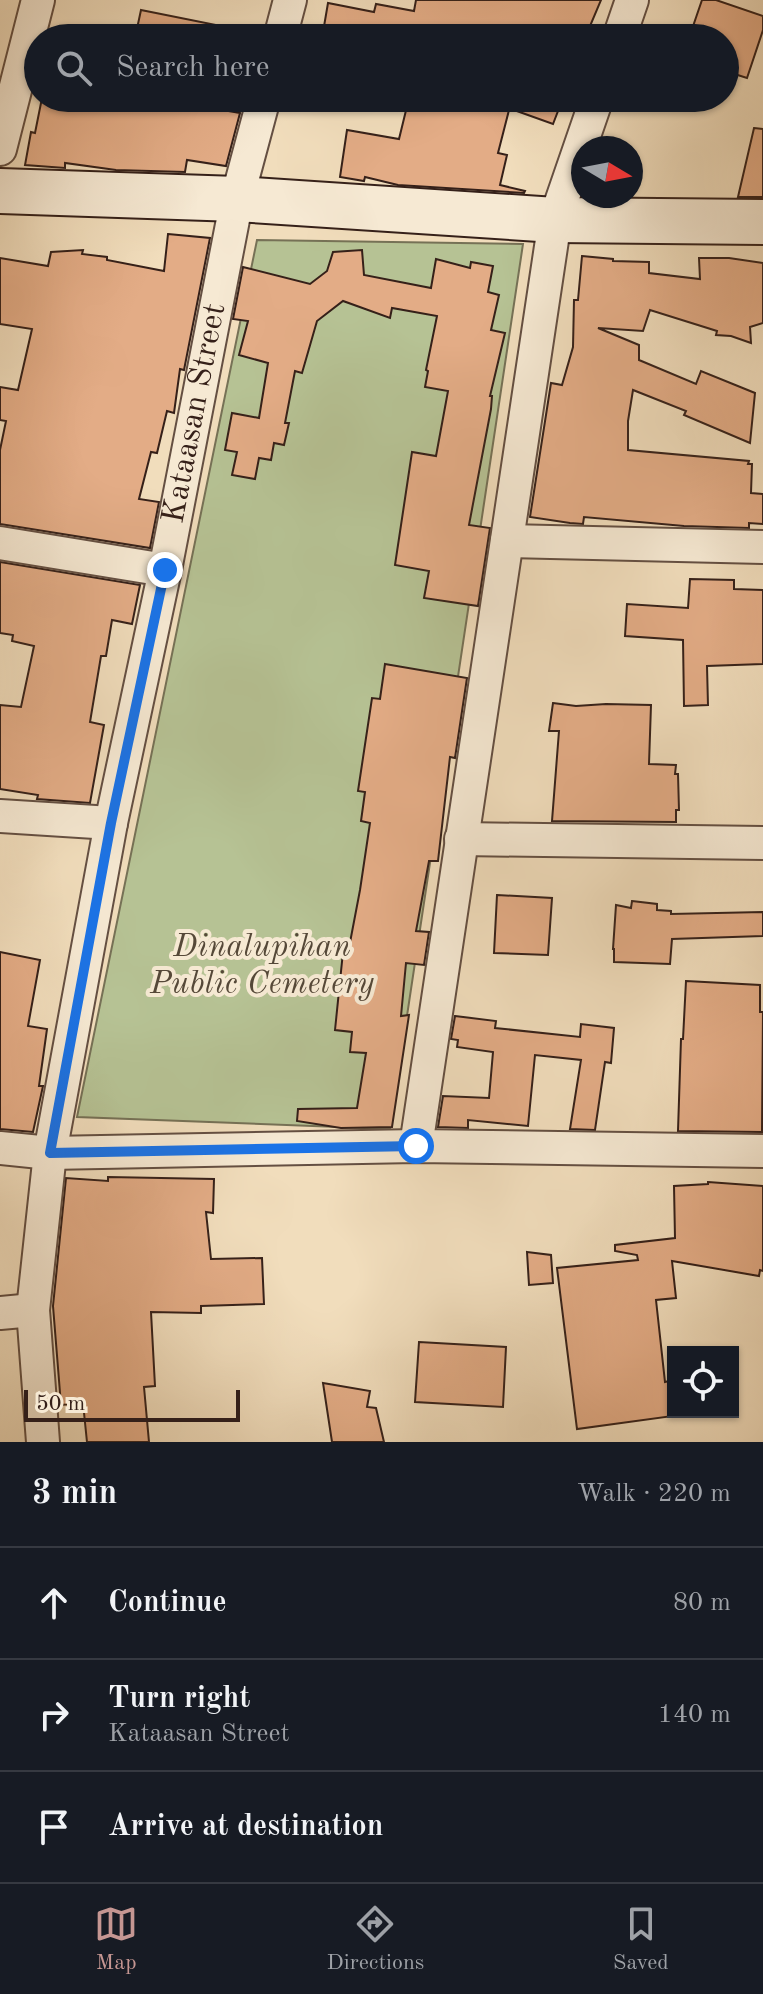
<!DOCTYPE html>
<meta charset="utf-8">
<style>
body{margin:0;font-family:"Old Standard TT",serif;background:#242831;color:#f1f3f6}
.controls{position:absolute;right:24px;bottom:24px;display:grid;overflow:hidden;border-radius:0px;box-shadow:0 2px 6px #0004}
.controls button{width:72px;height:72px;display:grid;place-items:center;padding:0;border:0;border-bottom:2px solid #363941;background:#171b24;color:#f1f3f6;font:40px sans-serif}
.compass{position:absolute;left:571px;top:136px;width:72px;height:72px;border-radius:50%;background:#171b24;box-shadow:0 2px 6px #0004;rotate:100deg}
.scale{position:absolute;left:24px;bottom:20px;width:216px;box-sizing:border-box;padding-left:8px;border:4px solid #352019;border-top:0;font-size:22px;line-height:28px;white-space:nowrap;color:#352019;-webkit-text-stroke:6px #f6e9d3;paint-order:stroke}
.stop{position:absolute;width:24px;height:24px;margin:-18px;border:6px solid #1a73e8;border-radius:50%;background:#fff}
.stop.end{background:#1a73e8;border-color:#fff;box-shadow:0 2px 8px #0008}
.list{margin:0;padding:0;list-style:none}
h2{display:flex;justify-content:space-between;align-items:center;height:104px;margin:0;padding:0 32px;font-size:34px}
h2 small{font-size:26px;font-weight:400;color:#9ea1a6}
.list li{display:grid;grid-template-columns:52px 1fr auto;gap:24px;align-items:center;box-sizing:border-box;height:112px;padding:0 32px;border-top:2px solid #363941}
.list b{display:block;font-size:30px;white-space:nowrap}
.list p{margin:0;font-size:26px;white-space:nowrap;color:#9ea1a6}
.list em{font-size:26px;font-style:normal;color:#9ea1a6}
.icon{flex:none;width:44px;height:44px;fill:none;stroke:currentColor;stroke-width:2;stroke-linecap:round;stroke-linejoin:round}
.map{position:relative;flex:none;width:763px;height:1442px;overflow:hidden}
.search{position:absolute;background:#171b24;box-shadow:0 2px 6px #0004;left:24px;right:24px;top:24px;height:88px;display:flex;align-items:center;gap:20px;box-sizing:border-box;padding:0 28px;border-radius:44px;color:#9ea1a6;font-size:30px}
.sheet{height:440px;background:#171b24}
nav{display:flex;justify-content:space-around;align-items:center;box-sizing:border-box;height:112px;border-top:2px solid #363941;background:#171b24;font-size:22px;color:#9ea1a6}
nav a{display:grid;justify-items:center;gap:4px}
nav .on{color:#c59692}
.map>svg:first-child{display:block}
.green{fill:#b6c294;stroke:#767156;stroke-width:2}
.building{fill:#e3ac86;stroke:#352019;stroke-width:2}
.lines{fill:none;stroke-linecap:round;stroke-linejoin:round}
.street-casing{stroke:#644f42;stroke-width:36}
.secondary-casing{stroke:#352019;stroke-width:48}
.street{stroke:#f6e9d3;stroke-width:32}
.secondary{stroke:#f6e9d3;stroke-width:44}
.route{stroke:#1a73e8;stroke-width:10}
.labels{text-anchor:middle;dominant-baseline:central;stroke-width:8;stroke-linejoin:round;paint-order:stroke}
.street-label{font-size:32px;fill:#352019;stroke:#f6e9d3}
.park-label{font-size:32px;font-style:italic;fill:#554838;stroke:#f6e9d3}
</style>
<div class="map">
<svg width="763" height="1442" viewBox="0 0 763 1442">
<rect width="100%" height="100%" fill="#f1ddbc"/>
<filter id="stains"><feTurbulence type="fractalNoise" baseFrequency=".0025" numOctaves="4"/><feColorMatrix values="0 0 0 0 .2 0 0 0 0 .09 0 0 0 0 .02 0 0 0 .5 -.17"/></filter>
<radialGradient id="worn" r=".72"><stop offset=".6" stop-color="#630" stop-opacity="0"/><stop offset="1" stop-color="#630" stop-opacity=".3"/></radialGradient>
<!-- green -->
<polygon class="green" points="257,240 523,244 390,1129 77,1117"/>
<!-- building -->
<g class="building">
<polygon points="416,0 601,0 585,38 322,38 328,3 374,12 376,4 414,11"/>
<polygon points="702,0 716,0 763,16 763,30 747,78 725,71 725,38 689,38"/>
<polygon points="141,10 226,27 225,38 135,38"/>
<polygon points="42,98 206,98 205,107 240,113 226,166 187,160 185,172 116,170 65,163 65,168 25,165 31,132 35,133"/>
<polygon points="409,98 467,98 509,110 498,153 507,155 500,185 525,191 524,193 398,185 365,177 364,181 340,177 347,130 399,139"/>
<polygon points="490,98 563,98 553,124 489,101"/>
<polygon points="754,128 763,129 763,197 738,197"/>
<polygon points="168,234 210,238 184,370 180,369 174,413 167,411 157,453 151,452 139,499 159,502 150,548 0,524 0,450 6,421 0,420 0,387 18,390 32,329 0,324 0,258 48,266 51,252 83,250 82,254 107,257 107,260 164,271"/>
<polygon points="362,250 364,275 431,288 436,259 470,268 471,262 493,266 488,292 499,295 491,330 505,333 490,396 492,396 491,409 469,525 490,528 478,606 424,598 429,571 395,565 412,452 436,456 448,391 425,387 428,371 426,370 437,316 392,308 390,318 343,301 317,321 302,373 295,371 285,423 289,423 284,445 274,443 271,460 259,458 255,479 232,475 237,452 225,450 232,413 259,418 268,363 239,355 248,321 233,319 243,267 310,284 327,271 333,252"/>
<polygon points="582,256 613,259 613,261 649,262 649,273 700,279 699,258 729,258 763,263 763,323 750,327 751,343 731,336 716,335 717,331 650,310 643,331 598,328 639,345 639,360 696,384 701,371 755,393 750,443 684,415 686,411 633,390 628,421 628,450 749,461 748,464 752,464 751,493 763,494 763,524 749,523 749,528 684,526 584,517 583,524 570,523 530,517 551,383 562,385 573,347 574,300 578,300"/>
<polygon points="0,562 140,585 132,624 112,620 106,656 101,656 90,722 104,725 90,803 37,799 38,795 0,789 0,705 21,707 34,646 12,641 13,635 0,633"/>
<polygon points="690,579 734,580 734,589 763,590 763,664 707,666 708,705 684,706 683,640 625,636 627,604 688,608"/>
<polygon points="385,664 467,678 455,758 450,757 438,861 429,861 416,931 429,932 424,965 406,963 401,1016 409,1015 392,1127 341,1128 297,1121 298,1109 357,1108 366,1053 350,1052 352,1032 335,1030 343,952 348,953 360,890 370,823 361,821 365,792 358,791 372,698 380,699"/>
<polygon points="553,703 576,706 606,704 651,705 649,764 676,765 675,774 678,774 679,810 676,810 676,822 552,821 559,731 549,731"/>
<polygon points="497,895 552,898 548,955 494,953"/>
<polygon points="632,901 657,904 657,910 671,911 671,914 763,912 763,936 672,939 670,964 614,962 614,949 613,949 616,905 631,908"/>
<polygon points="0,952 40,960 28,1026 47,1029 39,1086 43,1086 33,1132 0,1129"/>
<polygon points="686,981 760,985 760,1012 763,1012 762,1132 678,1131 681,1039 683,1039"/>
<polygon points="455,1016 496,1021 495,1028 580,1037 581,1024 614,1028 611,1063 605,1062 595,1130 570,1129 581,1060 535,1055 528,1126 468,1120 468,1128 438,1127 443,1096 489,1098 493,1052 457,1047 458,1040 451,1039"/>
<polygon points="108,1177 214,1179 213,1213 206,1212 211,1259 262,1258 264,1304 201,1306 201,1313 151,1312 155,1386 144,1387 149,1442 87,1442 83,1403 61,1405 53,1306 66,1178 108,1181"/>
<polygon points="708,1182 763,1186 763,1271 760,1270 759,1276 672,1261 676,1298 656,1300 665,1382 673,1380 673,1416 577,1429 557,1268 638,1260 637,1255 615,1251 615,1245 675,1238 674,1186 708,1184"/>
<polygon points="527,1252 551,1255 553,1283 529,1285"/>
<polygon points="419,1342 506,1347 503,1407 415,1402"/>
<polygon points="323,1383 370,1391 367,1407 376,1408 384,1442 332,1442"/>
</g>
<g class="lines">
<!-- street casing -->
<g class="street-casing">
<g id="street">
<polyline points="280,38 290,0"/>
<polyline points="619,38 632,0"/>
<polyline points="0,149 38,0"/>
<polyline points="507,541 763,547"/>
<polyline points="0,543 165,570"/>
<polyline points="0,816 111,823"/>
<polyline points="461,839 763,843"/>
<polyline points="416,1146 555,220 597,98"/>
<polyline points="0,1148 50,1153 416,1146 763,1151"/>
<polyline points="0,1313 33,1310"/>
<path id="s1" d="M43,1442L33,1310L50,1153L111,823L165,570L237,199L264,98"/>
</g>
</g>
<!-- secondary casing -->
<g class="secondary-casing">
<polyline id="secondary" points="0,191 237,199 555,220 763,222"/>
</g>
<!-- street -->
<use href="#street" class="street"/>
<!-- secondary -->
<use href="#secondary" class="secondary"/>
</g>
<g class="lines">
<!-- route -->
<polyline class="route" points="165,570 111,823 50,1153 416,1146"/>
</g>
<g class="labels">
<!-- street labels -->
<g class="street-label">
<text stroke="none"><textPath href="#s1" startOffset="1044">Kataasan Street</textPath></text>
</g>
<!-- park labels -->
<g class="park-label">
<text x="262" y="948">Dinalupihan<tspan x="262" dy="37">Public Cemetery</tspan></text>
</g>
</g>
<rect width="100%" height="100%" filter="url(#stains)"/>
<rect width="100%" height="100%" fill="url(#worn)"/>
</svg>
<div class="controls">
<button><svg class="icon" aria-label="locate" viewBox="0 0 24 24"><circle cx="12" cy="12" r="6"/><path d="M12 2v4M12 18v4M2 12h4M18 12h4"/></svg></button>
</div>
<svg class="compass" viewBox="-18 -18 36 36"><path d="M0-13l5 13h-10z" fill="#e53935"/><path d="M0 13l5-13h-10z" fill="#9ea1a6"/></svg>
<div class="scale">50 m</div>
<div class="stop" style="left:416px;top:1146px"></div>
<div class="stop end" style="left:165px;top:570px"></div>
<div class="search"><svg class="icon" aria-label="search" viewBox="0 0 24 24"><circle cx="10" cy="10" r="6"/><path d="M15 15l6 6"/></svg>Search here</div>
</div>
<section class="sheet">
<h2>3 min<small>Walk · 220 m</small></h2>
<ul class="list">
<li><svg class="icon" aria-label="ahead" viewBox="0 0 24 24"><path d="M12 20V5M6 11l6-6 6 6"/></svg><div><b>Continue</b></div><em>80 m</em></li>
<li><svg class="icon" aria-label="right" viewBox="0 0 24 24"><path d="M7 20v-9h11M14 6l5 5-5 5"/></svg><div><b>Turn right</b><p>Kataasan Street</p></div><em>140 m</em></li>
<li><svg class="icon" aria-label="arrive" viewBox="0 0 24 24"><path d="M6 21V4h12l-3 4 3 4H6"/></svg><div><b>Arrive at destination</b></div></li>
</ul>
</section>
<nav>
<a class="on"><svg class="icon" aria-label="map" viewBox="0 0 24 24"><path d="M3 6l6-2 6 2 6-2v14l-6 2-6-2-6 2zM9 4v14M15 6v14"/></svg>Map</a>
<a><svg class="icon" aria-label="directions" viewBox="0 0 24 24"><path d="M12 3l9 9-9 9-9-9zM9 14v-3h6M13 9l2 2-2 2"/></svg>Directions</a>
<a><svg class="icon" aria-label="saved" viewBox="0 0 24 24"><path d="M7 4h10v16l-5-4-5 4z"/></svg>Saved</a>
</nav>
